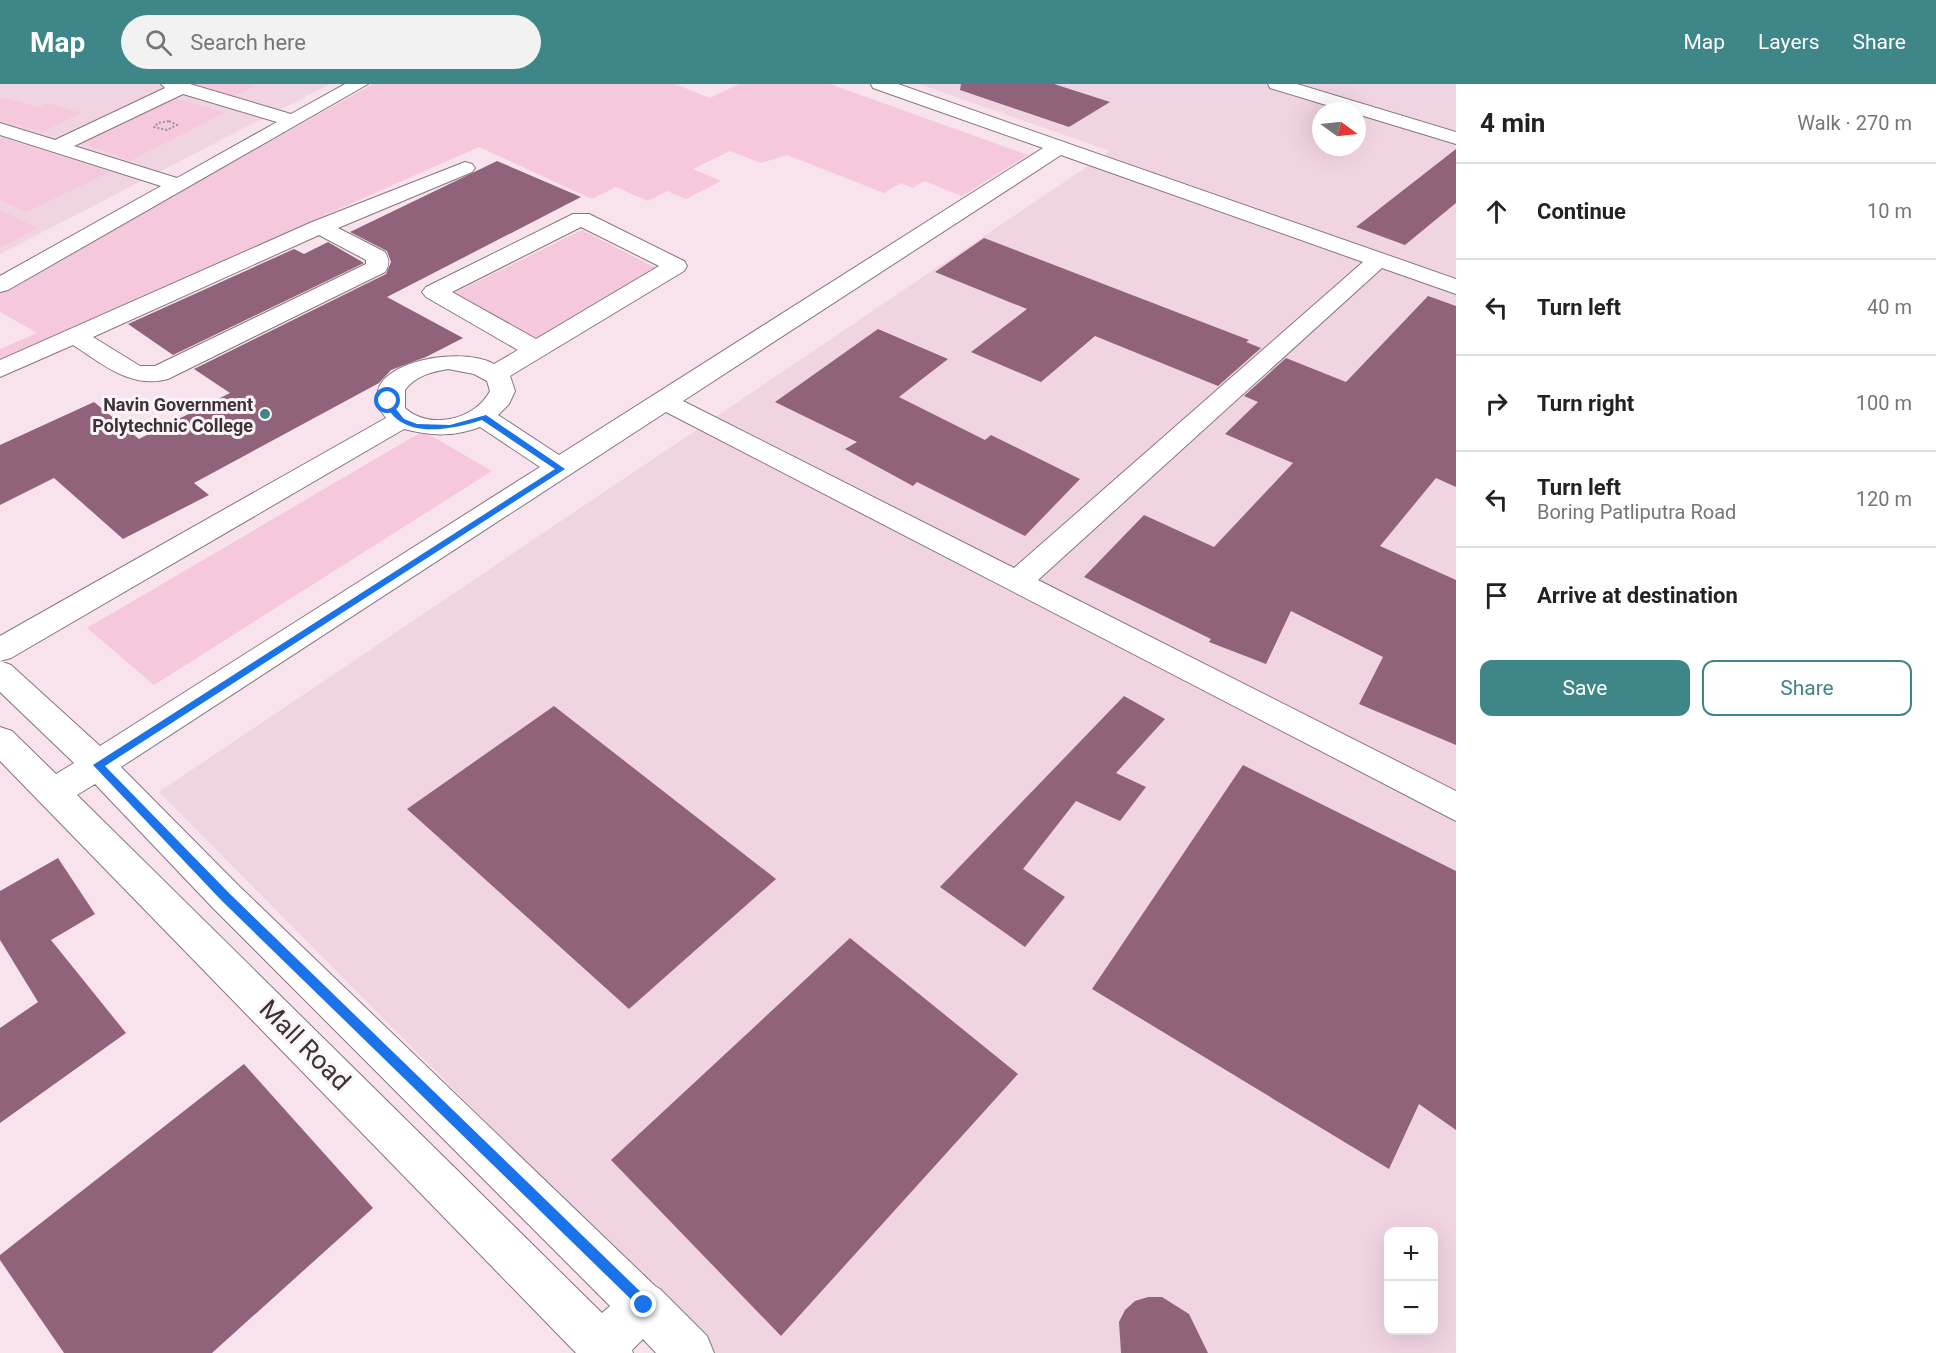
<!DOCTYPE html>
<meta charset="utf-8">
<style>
body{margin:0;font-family:Roboto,sans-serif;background:#f2f2f2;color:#222}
.controls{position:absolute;right:18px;bottom:18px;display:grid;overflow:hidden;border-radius:12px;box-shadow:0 6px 24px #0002}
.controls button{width:54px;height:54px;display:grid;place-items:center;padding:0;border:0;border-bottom:2px solid #e0e0e0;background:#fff;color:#222;font:30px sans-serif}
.compass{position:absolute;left:1312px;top:18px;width:54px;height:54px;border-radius:50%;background:#fff;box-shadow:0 6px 24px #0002;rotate:105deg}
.stop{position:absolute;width:18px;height:18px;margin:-14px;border:4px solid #1a73e8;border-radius:50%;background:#fff}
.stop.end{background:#1a73e8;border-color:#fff;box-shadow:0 2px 6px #0008}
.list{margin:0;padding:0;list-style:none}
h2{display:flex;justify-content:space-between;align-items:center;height:78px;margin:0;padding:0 24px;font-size:26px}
h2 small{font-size:20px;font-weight:400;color:#767676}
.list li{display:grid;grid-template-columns:39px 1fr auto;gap:18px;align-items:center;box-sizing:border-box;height:96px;padding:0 24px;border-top:2px solid #e0e0e0}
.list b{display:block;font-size:22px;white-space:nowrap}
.list p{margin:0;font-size:20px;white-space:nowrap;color:#767676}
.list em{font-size:20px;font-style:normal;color:#767676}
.actions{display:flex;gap:12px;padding:18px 24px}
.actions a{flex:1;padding:14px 0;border:2px solid #3e8687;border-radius:12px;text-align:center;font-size:21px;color:#3e8687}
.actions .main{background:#3e8687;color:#fff}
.icon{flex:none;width:33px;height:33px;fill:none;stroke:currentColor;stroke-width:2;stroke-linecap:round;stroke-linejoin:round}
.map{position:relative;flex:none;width:1456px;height:1269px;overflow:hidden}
header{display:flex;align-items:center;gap:36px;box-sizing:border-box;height:84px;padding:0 30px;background:#3e8687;color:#fff}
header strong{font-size:28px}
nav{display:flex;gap:33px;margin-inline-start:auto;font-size:21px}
.search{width:420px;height:54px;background:#f2f2f2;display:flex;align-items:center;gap:15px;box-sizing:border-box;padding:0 21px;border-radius:33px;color:#767676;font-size:22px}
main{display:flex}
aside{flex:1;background:#fff}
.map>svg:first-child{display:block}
.built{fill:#f1d4e2;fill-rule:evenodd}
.green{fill:#f5c8de}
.building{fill:#90637b}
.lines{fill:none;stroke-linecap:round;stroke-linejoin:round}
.minor-casing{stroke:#87757e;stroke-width:2}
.path{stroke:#9f9098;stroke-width:2;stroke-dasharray:2 2;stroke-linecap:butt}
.minor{fill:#fff;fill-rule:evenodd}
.route{fill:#1a73e8}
.poi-dot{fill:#3e8687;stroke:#fdf4f8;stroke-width:2}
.labels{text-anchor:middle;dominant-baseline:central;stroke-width:6;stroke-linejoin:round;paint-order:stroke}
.far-poi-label{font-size:18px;font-weight:bold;fill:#3b3337;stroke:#fdf4f8;text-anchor:end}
.near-street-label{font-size:26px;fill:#3b3337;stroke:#fdf4f8}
</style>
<header>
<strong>Map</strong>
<div class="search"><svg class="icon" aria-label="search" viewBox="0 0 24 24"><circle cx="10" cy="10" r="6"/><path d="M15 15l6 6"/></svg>Search here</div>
<nav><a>Map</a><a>Layers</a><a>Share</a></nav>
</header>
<main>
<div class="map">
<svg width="1456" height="1269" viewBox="0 0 1456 1269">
<rect width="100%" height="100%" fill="#f8e3ed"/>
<!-- built -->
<g class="built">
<polygon points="0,0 330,0 0,170"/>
<path d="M919,0H1456V1269H715L159,708L1110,67ZM1321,27H1357V63H1321ZM1388,1148H1434V1246H1388Z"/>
</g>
<!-- green -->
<g class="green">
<polygon points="198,0 259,0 231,13"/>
<polygon points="373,0 675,0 710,14 739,0 830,0 1028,71 962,112 924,97 913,104 901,99 884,109 787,71 761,79 730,67 693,85 721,97 686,115 667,107 648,117 616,103 592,115 479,63 0,275 0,265 37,249 0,228 0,209"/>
<polygon points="5,14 38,23 48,19 81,29 43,48 0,36 0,16"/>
<polygon points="176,15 225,28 130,77 83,59 84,54 166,16"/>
<polygon points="0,53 110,88 26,128 0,116"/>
<polygon points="0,126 38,144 0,164"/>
<polygon points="582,146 660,186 535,258 452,210"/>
<polygon points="423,347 492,387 154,601 87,544"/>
</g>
<!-- building -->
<g class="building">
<polygon points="961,0 1054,0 1110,18 1069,43 960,6"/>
<polygon points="1456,65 1456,119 1405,161 1356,143"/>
<polygon points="497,77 581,113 387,213 463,254 426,273 391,286 379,299 194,399 209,411 123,455 54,394 0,421 0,361 94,318 139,355 230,309 194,285 386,190 391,178 387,167 350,148"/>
<polygon points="984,154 1249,256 1246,258 1261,264 1218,302 1095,252 1041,298 971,268 1027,225 935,188"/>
<polygon points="328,158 364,179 173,271 128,240 294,165 304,170"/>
<polygon points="1428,212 1456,222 1456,403 1436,394 1380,462 1456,496 1456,661 1359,620 1383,573 1291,527 1266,580 1209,558 1211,555 1084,493 1144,431 1214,463 1293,379 1225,350 1258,318 1244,312 1286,274 1346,298"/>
<polygon points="878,245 948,275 899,313 985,356 991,351 1080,395 1025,452 917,398 913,402 845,365 857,358 775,318"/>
<polygon points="1124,612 1165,635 1116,689 1146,703 1120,737 1076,717 1023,785 1065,813 1025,863 940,803"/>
<polygon points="554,622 776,795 629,925 407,725"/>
<polygon points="1243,681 1456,787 1456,1046 1419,1020 1389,1085 1092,905"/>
<polygon points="58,774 95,830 51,856 126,949 0,1039 0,944 38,918 0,856 0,807"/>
<polygon points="850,854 1018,990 781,1252 611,1076"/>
<polygon points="244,980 373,1124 212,1269 64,1269 0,1176 0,1171"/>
<polygon points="1148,1213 1162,1213 1189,1230 1208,1269 1121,1269 1119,1238 1125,1226 1135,1217"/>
</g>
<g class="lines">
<!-- minor casing -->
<g class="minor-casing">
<g id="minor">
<path d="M161,0H190L291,30L345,0H368L8,206L0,208V192L161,102L0,51V39L55,56L165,4ZM183,10L277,38L177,94L74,62Z"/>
<path d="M871,0H898L1456,195V210L1382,184L1038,496L1456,707V737L666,328L121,683L238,801L655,1202L660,1205L707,1252L714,1269H656L643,1255L632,1266L633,1269H576L0,677V643L12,647L56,690L74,679L0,608V577L11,581L100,662L540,383L480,343C454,353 431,352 404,345L11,574L0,577V552L386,334C345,282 457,259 494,280L518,266L426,213L422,208L426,203L573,130H589L684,177L687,182L684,187L510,292L515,307L509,320L498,331L559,371L1043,64L873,4ZM1061,71L1363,178L1014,484L683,317ZM581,143L659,182L536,255L452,208ZM448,285L474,290L487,297L490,307C476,335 430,347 405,324V306C415,292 431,288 448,285ZM95,700L212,823L610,1222L602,1229L77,711Z"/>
<polygon points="1268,0 1297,0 1456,48 1456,60 1357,30 1357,27 1346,27 1270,4"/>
<path d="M465,78L472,80L475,84L472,88L338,144L385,168C389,175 390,181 385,188L168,295C130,305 103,280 73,261L0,293V276L312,138ZM319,151L366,176V180L155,282H140L93,253Z"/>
</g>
</g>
<!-- path -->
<polygon class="path" points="169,37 177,41 167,46 154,43 158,39"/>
<!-- minor -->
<use href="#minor" class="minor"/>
</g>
<!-- route -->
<path class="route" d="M388,315L404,335L417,340L450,341L486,331L565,385L105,682L229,809L649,1216V1226L644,1228L221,816L93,681L555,385L482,336C450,346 400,357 384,317Z"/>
<!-- markers -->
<circle class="poi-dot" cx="265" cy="330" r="6"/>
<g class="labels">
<!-- far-poi labels -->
<g class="far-poi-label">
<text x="253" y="320">Navin Government<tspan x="253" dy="21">Polytechnic College</tspan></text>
</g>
<!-- near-street labels -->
<g class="near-street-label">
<text transform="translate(305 961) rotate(45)">Mall Road</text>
</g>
</g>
</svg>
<div class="controls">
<button>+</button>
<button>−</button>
</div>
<svg class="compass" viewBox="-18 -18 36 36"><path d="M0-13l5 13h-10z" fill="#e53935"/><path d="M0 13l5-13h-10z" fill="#767676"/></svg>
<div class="stop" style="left:388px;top:317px"></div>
<div class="stop end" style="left:644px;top:1221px"></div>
</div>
<aside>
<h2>4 min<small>Walk · 270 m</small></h2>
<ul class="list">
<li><svg class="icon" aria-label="ahead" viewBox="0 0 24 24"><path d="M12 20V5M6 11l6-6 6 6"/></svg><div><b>Continue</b></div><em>10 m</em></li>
<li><svg class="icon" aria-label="left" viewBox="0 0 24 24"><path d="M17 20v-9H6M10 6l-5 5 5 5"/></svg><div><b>Turn left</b></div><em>40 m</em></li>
<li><svg class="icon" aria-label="right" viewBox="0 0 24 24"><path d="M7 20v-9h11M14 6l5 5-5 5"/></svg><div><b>Turn right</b></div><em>100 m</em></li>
<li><svg class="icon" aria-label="left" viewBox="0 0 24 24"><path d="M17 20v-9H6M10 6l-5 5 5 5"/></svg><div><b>Turn left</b><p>Boring Patliputra Road</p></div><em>120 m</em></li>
<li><svg class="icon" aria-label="arrive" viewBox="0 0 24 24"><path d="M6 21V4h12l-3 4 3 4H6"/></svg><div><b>Arrive at destination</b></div></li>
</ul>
<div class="actions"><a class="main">Save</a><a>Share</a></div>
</aside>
</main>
